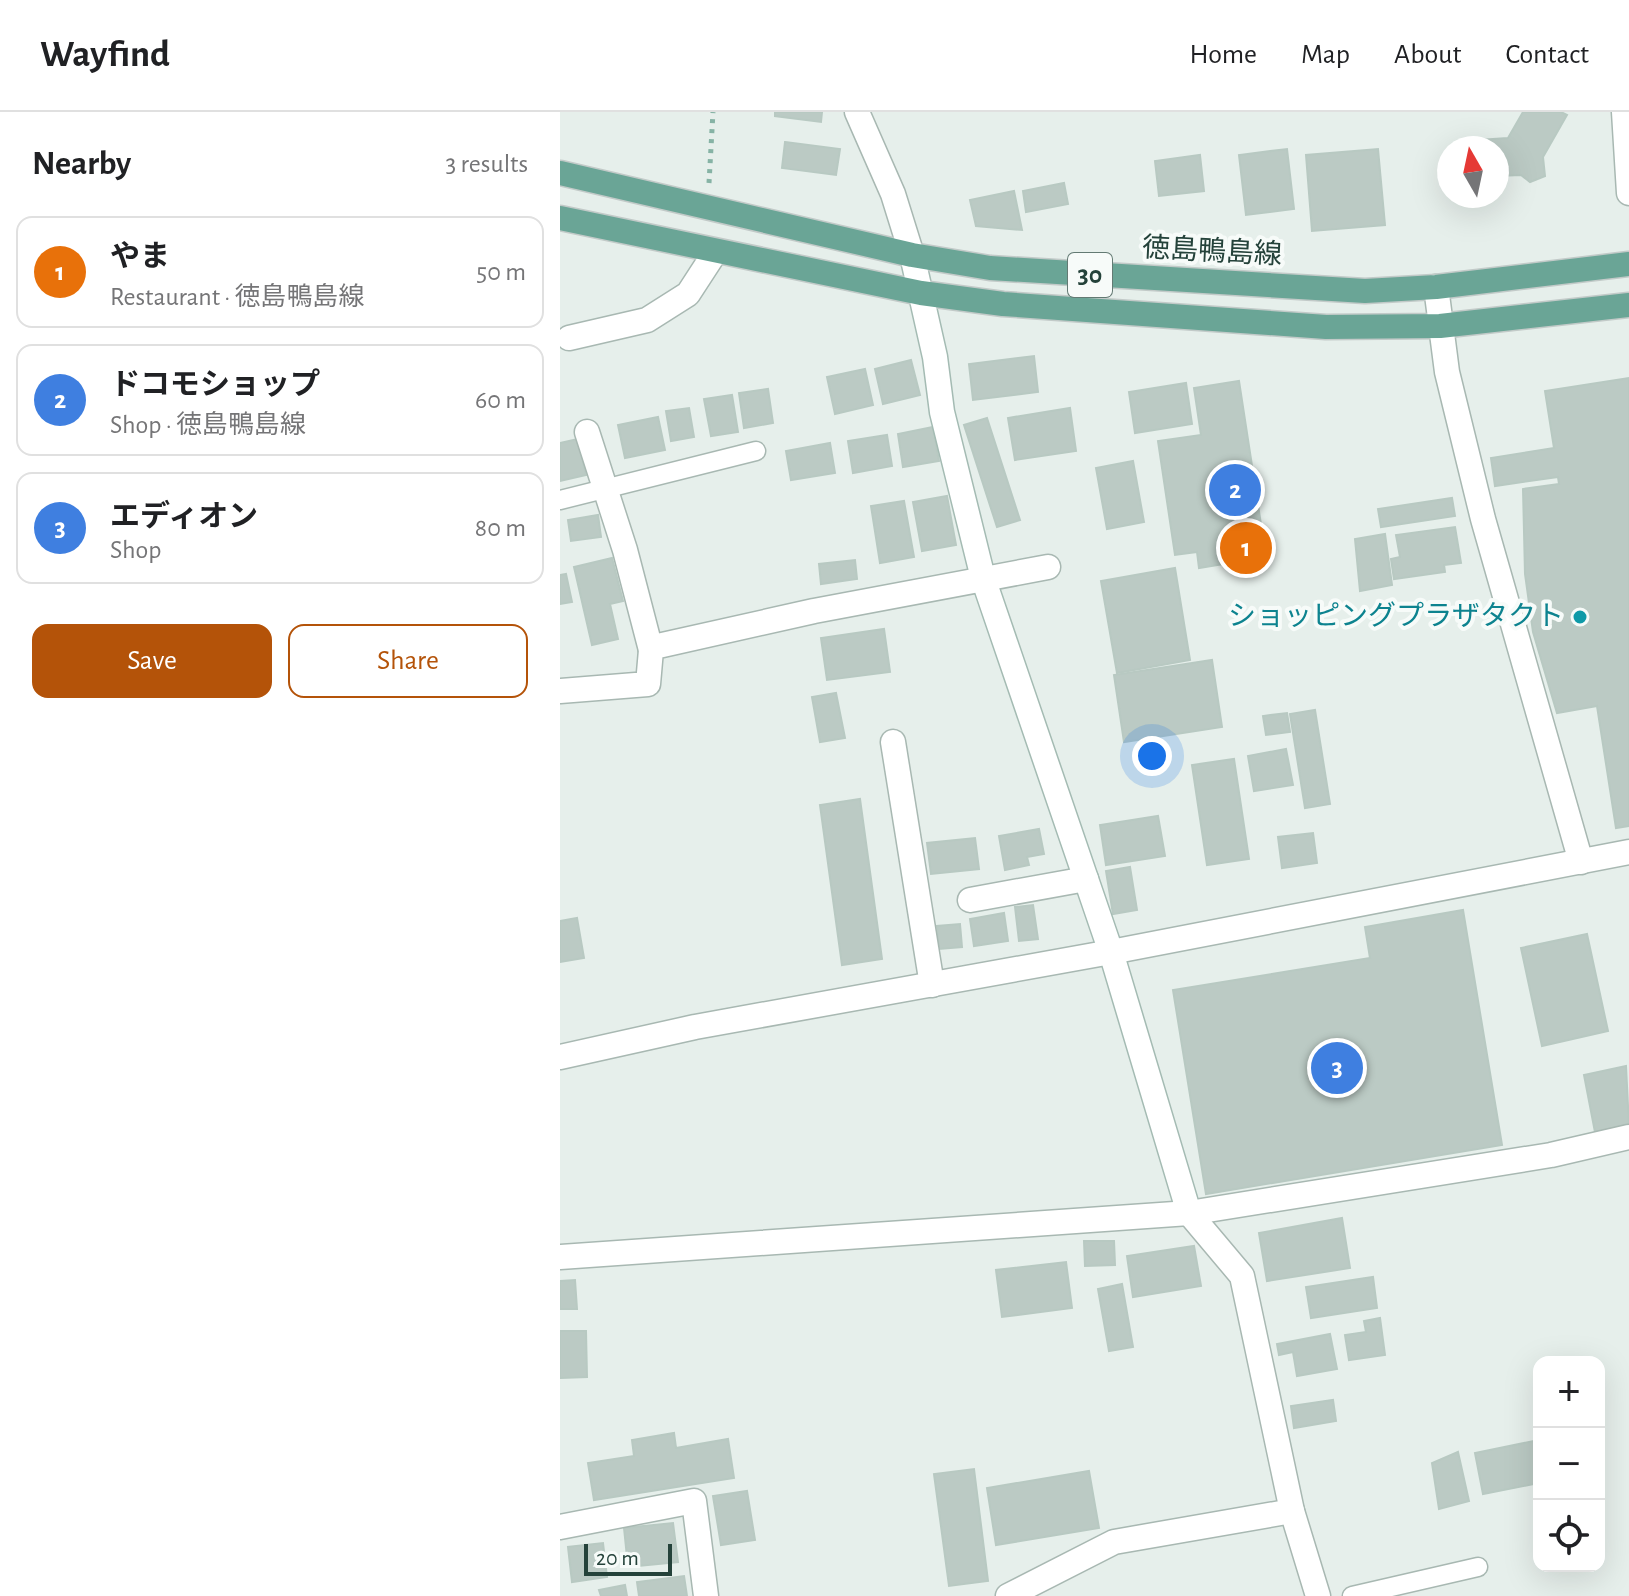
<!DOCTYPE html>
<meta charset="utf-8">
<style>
body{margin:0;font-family:"Alegreya Sans","Noto Sans JP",sans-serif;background:#f6f6f6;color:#202124}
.controls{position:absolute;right:24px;bottom:24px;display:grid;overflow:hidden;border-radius:16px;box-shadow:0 8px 32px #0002}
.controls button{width:72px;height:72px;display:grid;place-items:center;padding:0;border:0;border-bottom:2px solid #e0e0e0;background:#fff;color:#202124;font:40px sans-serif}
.compass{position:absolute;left:877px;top:24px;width:72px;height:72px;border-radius:50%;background:#fff;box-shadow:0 8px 32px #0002;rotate:351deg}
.scale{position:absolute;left:24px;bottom:20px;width:88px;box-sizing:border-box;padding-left:8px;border:4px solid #24423a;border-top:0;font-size:22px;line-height:28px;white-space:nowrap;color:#24423a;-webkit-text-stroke:6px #f7fbf9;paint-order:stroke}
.you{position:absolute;left:592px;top:644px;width:28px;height:28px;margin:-20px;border:6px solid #fff;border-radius:50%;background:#1a73e8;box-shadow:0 0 0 12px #1a73e833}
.badge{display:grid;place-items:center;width:52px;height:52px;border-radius:50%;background:#b45309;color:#fff;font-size:26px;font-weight:700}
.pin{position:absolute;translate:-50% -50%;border:4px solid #fff;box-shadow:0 2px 8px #0006}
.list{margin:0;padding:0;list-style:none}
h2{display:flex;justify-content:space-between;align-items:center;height:104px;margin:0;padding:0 32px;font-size:34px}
h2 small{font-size:26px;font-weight:400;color:#757577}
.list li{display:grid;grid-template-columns:52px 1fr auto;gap:24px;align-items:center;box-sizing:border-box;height:112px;margin:0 16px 16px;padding:0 16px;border:2px solid #e0e0e0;border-radius:16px}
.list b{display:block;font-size:30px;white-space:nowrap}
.list p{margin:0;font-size:26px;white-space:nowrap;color:#757577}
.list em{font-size:26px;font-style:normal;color:#757577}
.actions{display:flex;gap:16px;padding:24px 32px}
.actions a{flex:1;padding:18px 0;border:2px solid #b45309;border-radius:16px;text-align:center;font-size:28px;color:#b45309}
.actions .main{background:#b45309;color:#fff}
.icon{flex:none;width:44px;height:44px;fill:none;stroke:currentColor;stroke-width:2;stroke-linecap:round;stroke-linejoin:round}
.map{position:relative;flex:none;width:1069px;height:1484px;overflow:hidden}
header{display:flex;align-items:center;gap:48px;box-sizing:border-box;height:112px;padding:0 40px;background:#fff;border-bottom:2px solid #e0e0e0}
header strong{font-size:38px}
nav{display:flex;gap:44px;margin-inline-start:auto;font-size:28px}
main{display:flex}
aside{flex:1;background:#fff}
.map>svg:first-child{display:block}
.building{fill:#bbcac4;stroke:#b8c9c2;stroke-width:2}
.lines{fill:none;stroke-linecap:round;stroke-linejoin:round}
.lane-casing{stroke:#a8b8b2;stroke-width:21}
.street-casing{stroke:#a8b8b2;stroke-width:27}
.secondary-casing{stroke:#a4bbb3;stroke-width:27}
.primary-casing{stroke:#c2cac8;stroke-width:27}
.path{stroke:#86b3a5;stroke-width:5;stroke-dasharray:4 6;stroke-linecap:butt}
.lane{stroke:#fff;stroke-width:18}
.street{stroke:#fff;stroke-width:24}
.secondary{stroke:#fff;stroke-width:24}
.primary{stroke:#6aa596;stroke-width:24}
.culture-dot{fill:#0f9aa8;stroke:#f7fbf9;stroke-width:3}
.labels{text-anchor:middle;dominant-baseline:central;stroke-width:8;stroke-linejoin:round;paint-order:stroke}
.shield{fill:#f7fbf9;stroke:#637a73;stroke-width:2}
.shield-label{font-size:26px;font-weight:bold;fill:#24423a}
.street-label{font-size:28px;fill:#24423a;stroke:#f7fbf9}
.culture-label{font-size:28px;fill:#0d838f;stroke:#f7fbf9;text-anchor:end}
</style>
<header>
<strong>Wayfind</strong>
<nav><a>Home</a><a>Map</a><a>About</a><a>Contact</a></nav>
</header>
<main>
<aside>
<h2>Nearby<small>3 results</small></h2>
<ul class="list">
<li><span class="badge" style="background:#e8710a">1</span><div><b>やま</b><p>Restaurant · 徳島鴨島線</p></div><em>50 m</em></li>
<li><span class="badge" style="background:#3f7fe0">2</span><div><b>ドコモショップ</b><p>Shop · 徳島鴨島線</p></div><em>60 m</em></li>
<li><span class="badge" style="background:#3f7fe0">3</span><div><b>エディオン</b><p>Shop</p></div><em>80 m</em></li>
</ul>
<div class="actions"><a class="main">Save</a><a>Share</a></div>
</aside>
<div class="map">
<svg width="1069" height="1484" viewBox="0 0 1069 1484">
<rect width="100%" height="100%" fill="#e6efeb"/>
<!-- building -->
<g class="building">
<polygon points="215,0 262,0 261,10 215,4"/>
<polygon points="963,0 1001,0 1007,3 983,45 985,64 970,70 961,63 937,64 937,36 898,36 905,35 904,29 948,26"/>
<polygon points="225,30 280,37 276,63 222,56"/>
<polygon points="727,37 734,97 686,103 679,43"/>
<polygon points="818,37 825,113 752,119 746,43"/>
<polygon points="640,43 644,79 599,84 595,49"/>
<polygon points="504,71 508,92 466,100 463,79"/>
<polygon points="454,79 462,118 416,114 410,88"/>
<polygon points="474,244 478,280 413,288 409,252"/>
<polygon points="351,248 360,283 323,292 315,257"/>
<polygon points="305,257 313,293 275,302 267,265"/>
<polygon points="1069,266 1069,714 1056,716 1037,594 997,601 973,520 965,462 963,377 999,372 998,365 935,374 931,346 994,336 985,279"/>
<polygon points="679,269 706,445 639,456 637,440 615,443 598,329 641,323 634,276"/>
<polygon points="626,271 632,312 575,321 569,280"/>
<polygon points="208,277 213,311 184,316 179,281"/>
<polygon points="172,283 178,320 151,324 144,287"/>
<polygon points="129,296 134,325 111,329 106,299"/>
<polygon points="510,296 516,339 455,348 448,306"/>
<polygon points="98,305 105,338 65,346 58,313"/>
<polygon points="427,306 460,408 437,415 404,313"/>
<polygon points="373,315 379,349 343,355 338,322"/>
<polygon points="327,323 332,354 293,361 288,329"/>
<polygon points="18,327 26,363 0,369 0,331"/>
<polygon points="270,331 275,361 231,368 226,339"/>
<polygon points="573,349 584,410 547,417 536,356"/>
<polygon points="387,384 396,433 362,439 353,390"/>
<polygon points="892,386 895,404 821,415 818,397"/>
<polygon points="344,389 354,445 320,451 311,394"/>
<polygon points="38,403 41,425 11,429 8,408"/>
<polygon points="895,415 901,451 884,453 885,460 834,467 831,447 840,445 836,423"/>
<polygon points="825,422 832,473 800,479 795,427"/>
<polygon points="52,446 63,489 50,492 58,527 32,533 14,455"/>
<polygon points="295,448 297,467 261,472 259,452"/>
<polygon points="615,456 630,548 557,561 541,469"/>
<polygon points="6,462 12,490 0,492 0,463"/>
<polygon points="324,517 330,560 267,568 261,526"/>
<polygon points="652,548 662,615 564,630 554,563"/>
<polygon points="276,581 285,626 260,630 252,585"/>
<polygon points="755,598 770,692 745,696 730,602"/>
<polygon points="727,601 730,620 706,623 703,604"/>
<polygon points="726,637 733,673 694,679 688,644"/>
<polygon points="674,647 689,747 647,753 632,653"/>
<polygon points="300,687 322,847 282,853 260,693"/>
<polygon points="598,704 605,744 546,753 540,713"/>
<polygon points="479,717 484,742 467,745 469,753 445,758 439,724"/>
<polygon points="753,721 757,751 722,756 718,725"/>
<polygon points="415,726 419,757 371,762 367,731"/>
<polygon points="570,755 577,798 553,802 546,759"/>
<polygon points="473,793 478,827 459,829 455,795"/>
<polygon points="903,798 942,1033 646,1082 613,878 810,846 805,815"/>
<polygon points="444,801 448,829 414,834 410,807"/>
<polygon points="17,806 24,846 0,850 0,809"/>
<polygon points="400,812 402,835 379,837 377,814"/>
<polygon points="1027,822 1048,919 982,934 961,836"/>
<polygon points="1066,954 1069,1014 1035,1020 1024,963"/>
<polygon points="782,1106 790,1156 707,1169 699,1121"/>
<polygon points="524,1129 554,1129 555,1153 525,1154"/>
<polygon points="634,1134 641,1174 573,1185 567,1144"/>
<polygon points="506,1150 512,1196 442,1205 436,1158"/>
<polygon points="813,1165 817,1196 751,1206 746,1175"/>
<polygon points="15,1168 17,1197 0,1197 0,1169"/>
<polygon points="562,1172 573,1235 549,1239 538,1177"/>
<polygon points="820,1206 825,1243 789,1248 785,1223 806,1220 804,1209"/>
<polygon points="0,1219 26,1219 27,1265 0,1266"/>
<polygon points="770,1222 777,1257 737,1264 733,1240 719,1243 717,1232"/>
<polygon points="773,1288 776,1309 734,1316 731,1294"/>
<polygon points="114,1321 116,1336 168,1327 174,1366 34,1388 28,1351 74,1344 72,1328"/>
<polygon points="979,1328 979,1371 923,1382 915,1341"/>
<polygon points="898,1340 909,1389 879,1397 872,1351"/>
<polygon points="414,1357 428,1469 389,1474 374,1362"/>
<polygon points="529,1359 539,1416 436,1433 427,1376"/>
<polygon points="187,1379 195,1428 161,1433 153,1384"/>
<polygon points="113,1411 118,1450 68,1455 64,1416"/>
<polygon points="43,1431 47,1465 12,1470 8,1435"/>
<polygon points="124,1464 127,1484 79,1484 77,1470"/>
<polygon points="65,1473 67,1484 41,1484 39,1478"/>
</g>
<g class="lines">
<!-- lane casing -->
<g class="lane-casing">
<g id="lane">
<polyline points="0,388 196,339"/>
<polyline points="792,1484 918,1455"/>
</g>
</g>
<!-- street casing -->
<g class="street-casing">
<g id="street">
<polyline points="297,0 333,82 352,143"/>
<polyline points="1064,0 1069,81"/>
<polyline points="876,175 887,260 923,407 1021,750"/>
<polyline points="9,226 87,208 128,182 156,139"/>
<polyline points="27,320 65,438 91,538"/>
<polyline points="0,579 88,572 91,538 98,534 254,499 488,455"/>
<polyline points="333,630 372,873"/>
<polyline points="410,788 526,767"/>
<polyline points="0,945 135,915 551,840 1069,740"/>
<polyline points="629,1101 682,1164 732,1399 758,1484"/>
<polyline points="0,1145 629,1101 991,1043 1069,1025"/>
<polyline points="0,1415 134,1389 146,1484"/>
<polyline points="448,1484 554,1430 732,1399"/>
</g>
</g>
<!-- secondary casing -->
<g class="secondary-casing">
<polyline id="secondary" points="352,143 375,245 382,300 423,466 551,840 629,1101"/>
</g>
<!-- primary casing -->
<g class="primary-casing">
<g id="primary">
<polyline points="0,61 352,143 430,156 805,179 876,175 1069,152"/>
<polyline points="0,106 361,181 443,192 766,215 880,214 1069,193"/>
</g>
</g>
<!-- path -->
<polyline class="path" points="149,71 153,0"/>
<!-- lane -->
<use href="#lane" class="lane"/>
<!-- street -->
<use href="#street" class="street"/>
<!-- secondary -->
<use href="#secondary" class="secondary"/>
<!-- primary -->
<use href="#primary" class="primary"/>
</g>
<!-- markers -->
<circle class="culture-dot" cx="1020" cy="505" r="8"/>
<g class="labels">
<!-- shield labels -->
<rect class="shield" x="508" y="141" width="44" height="44" rx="6"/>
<g class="shield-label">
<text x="530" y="163">30</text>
</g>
<!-- street labels -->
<g class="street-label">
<text transform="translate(652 140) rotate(3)">徳島鴨島線</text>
</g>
<!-- culture labels -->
<g class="culture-label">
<text x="1004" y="505">ショッピングプラザタクト</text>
</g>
</g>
</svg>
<div class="controls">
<button>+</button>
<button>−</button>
<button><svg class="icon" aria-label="locate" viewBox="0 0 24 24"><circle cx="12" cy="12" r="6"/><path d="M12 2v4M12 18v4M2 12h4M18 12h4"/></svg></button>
</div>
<svg class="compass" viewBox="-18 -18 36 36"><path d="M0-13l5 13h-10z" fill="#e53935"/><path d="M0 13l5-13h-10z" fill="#757577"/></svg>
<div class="scale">20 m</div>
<div class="you"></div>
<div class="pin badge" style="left:686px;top:436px;background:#e8710a">1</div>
<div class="pin badge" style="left:675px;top:378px;background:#3f7fe0">2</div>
<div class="pin badge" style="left:777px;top:956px;background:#3f7fe0">3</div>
</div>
</main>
